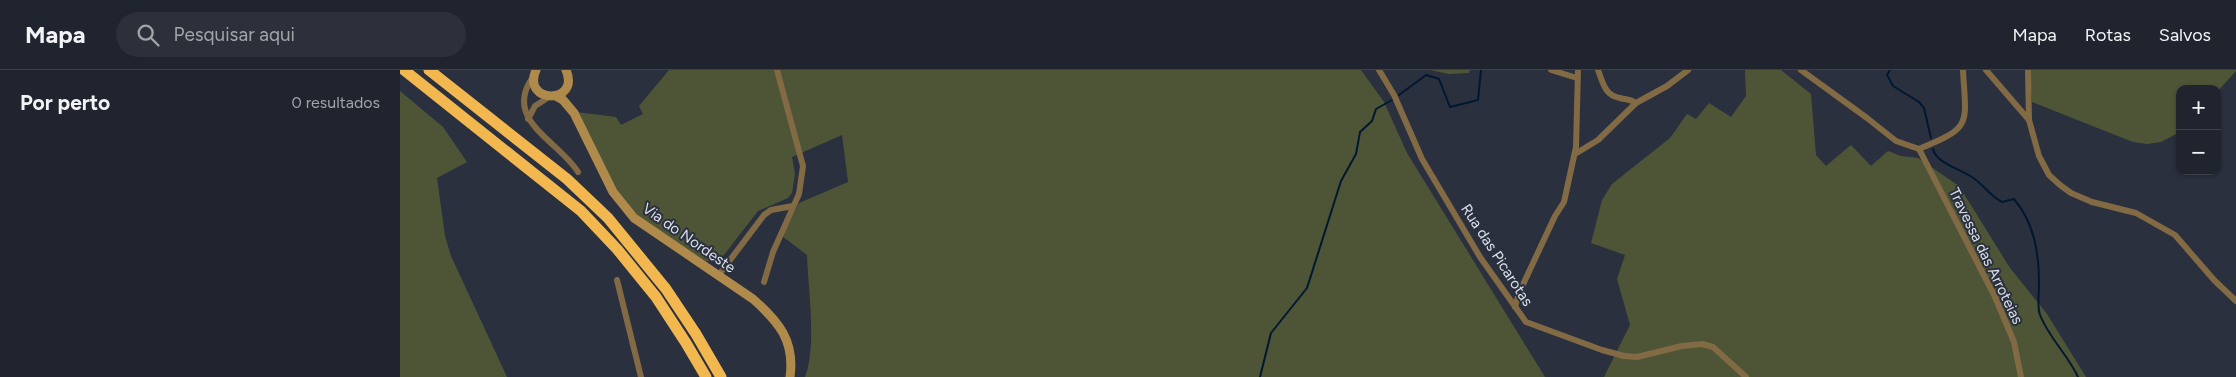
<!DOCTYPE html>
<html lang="pt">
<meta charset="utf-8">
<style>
body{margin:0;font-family:Figtree,sans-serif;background:#2d303a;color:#f1f3f6}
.controls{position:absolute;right:15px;top:15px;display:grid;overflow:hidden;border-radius:10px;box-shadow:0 1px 4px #0004}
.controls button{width:45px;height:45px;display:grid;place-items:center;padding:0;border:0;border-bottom:1px solid #3d414a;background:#20242e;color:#f1f3f6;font:25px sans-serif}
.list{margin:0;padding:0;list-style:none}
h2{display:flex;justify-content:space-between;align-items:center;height:65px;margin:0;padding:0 20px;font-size:21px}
h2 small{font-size:16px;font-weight:400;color:#a2a4aa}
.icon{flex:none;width:28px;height:28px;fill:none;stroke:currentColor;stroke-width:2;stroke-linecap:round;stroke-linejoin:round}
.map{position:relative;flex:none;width:1836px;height:307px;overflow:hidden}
header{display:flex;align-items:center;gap:30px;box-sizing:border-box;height:70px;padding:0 25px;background:#20242e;border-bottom:1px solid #3d414a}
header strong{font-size:24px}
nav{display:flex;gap:28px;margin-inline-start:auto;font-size:18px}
.search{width:350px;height:45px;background:#2d303a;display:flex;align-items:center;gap:12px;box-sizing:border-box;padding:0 18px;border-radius:28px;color:#a2a4aa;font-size:19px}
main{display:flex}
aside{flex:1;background:#20242e}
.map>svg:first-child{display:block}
.green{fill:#4e5537}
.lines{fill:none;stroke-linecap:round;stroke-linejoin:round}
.stream{stroke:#001831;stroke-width:2}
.street{stroke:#816a44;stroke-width:6}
.secondary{stroke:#af8a4b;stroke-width:9}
.highway{stroke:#f2b84f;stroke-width:11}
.labels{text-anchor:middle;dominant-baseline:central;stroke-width:4;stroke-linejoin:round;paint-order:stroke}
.street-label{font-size:15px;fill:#dbe0e9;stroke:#2a303e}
</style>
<header>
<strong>Mapa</strong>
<div class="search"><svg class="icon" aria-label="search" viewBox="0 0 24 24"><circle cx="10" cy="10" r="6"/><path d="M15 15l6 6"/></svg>Pesquisar aqui</div>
<nav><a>Mapa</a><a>Rotas</a><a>Salvos</a></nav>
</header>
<main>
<aside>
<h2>Por perto<small>0 resultados</small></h2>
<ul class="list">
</ul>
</aside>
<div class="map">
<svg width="1836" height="307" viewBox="0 0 1836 307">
<rect width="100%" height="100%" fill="#2a303e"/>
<!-- green -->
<g class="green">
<path d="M269,0H961L984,32L1007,83L1145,307H405C417,276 408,219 407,185L382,166L399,133L448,112L442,65L392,87L395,104L392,123L388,128L358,141L320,190L315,192L306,191L238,147L220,128L176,42L216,47L221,55L243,44L239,36Z"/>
<polygon points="1030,0 1070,0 1069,3 1049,4"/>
<polygon points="1345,0 1381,0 1411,24 1416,85 1426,96 1451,75 1471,96 1488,81 1501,86 1518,88 1559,116 1610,198 1647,244 1686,307 1204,307 1230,255 1217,209 1225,185 1191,173 1202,130 1212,114 1270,68 1287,44 1296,49 1309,33 1331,47 1346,26"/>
<polygon points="1630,0 1836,0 1836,1 1817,22 1817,19 1780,19 1780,62 1761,72 1747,74 1733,72 1632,32"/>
<polygon points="0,21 43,57 67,92 37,108 45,166 51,186 107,307 0,307"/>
</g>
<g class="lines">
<!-- stream -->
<g class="stream">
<polyline points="1490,0 1487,5 1493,16 1519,32 1524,38 1531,68"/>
<polyline points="999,25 1026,5 1039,9 1050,37 1078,30 1081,0"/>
<path d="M1533,79C1536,93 1560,99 1572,107C1583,114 1591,127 1602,132L1614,129C1635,154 1639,184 1639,215C1639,224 1637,237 1640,245C1649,268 1668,285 1678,307"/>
<polyline points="860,307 871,263 907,218 941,111 956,84 960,62 972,51 976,39 992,30"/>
</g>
<!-- street -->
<g class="street">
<polyline points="979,0 994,25 1022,89 1080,187 1126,252 1202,280 1224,286 1237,287 1282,276 1302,274 1313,277 1346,307"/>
<polyline points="1151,0 1177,8"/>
<path d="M1198,0C1203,13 1205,26 1220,28C1227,30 1230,29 1236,33"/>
<path d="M1401,0L1467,48L1496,71L1519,79C1573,57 1566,55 1563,0"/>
<polyline points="1586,0 1629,50 1639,86 1649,105 1660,115 1671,123 1692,132 1736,143 1775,165 1814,210 1836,231"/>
<polyline points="1628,0 1629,50"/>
<path d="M133,7C102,50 159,71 178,102"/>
<polyline points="128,49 135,36 149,27"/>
<polyline points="1519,79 1595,227 1614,272 1621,307"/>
<polyline points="1175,84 1198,70 1236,33 1267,16 1288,0"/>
<polyline points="318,206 364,145 371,140 393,136"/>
<polyline points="217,210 241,307"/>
<polyline points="364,212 373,182 399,124 403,96 377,0"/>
<polyline points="1115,237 1119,223 1155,146 1164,132 1176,77 1178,0"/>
</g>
<!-- secondary -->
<g class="secondary">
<path d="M136,0C121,34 181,35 166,0"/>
<path d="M156,26L163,30L174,43L213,122L234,148L353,229C379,252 395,271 390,307"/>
</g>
<!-- highway -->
<g class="highway">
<polyline points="4,0 181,141 217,179 256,227 286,273 306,307"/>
<polyline points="29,0 167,109 208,148 266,219 296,264 321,307"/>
</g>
</g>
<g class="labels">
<!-- street labels -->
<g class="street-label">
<text transform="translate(289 168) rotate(35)">Via do Nordeste</text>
<text transform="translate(1097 185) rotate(57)">Rua das Picarotas</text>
<text transform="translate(1586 186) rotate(64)">Travessa das Arroteias</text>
</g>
</g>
</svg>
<div class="controls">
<button>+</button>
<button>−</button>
</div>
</div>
</main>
